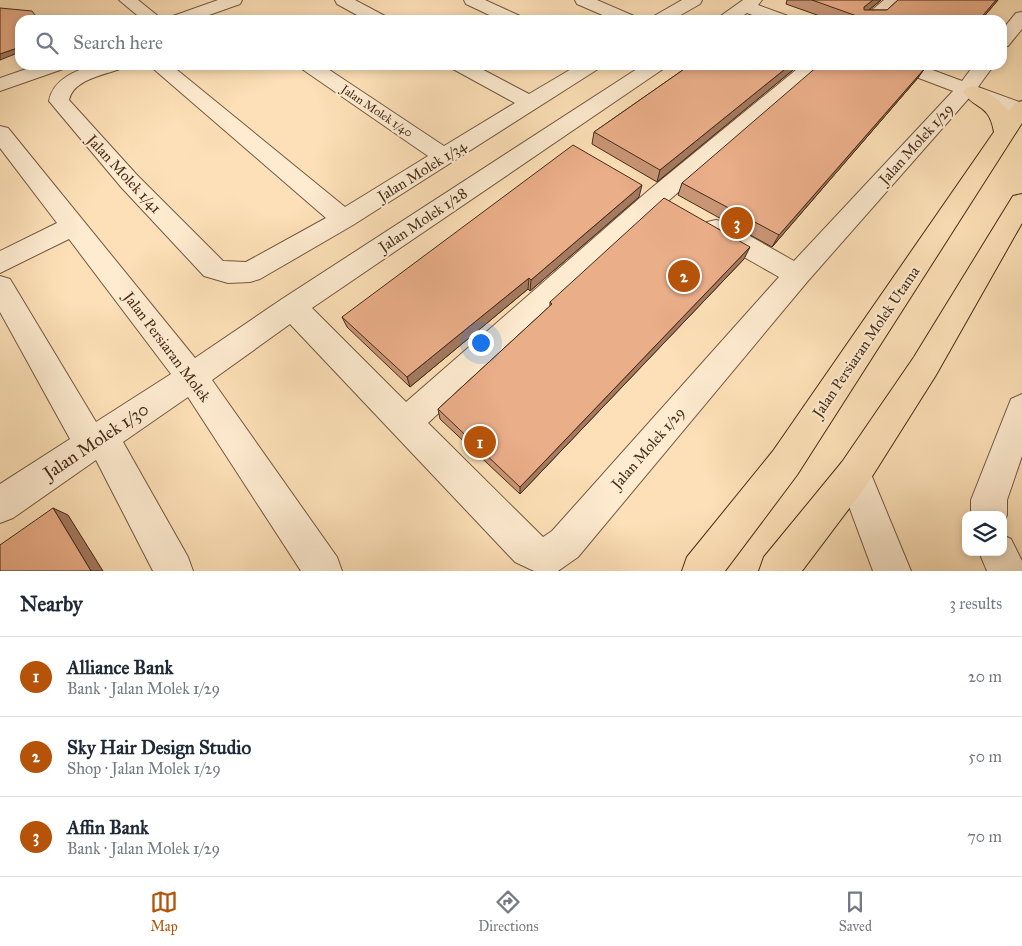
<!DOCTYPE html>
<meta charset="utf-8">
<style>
body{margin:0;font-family:"IM FELL Great Primer",serif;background:#f2f2f3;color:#1f2937}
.controls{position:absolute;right:15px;bottom:15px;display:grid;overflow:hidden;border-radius:10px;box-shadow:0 2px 8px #0003}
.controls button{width:45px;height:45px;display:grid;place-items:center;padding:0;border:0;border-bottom:1px solid #e0e1e3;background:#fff;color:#1f2937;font:25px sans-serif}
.you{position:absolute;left:480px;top:342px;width:18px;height:18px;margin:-12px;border:4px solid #fff;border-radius:50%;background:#1a73e8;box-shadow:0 0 0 8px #1a73e833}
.badge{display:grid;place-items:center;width:32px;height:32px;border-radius:50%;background:#b45309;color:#fff;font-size:16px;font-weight:700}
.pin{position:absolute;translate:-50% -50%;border:2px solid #fff;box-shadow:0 1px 5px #0006}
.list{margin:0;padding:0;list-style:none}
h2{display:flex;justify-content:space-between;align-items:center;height:65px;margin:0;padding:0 20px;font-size:21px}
h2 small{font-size:16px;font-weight:400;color:#747a83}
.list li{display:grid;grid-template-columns:32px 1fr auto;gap:15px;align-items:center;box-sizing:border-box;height:80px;padding:0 20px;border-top:1px solid #e0e1e3}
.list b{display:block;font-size:19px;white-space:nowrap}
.list p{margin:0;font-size:16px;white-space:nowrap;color:#747a83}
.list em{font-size:16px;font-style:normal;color:#747a83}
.icon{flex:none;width:28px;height:28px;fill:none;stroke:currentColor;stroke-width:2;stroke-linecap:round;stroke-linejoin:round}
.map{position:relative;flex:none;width:1022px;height:571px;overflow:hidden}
.search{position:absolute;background:#fff;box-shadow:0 2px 8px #0003;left:15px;right:15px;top:15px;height:55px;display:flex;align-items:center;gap:12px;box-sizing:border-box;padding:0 18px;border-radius:15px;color:#747a83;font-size:19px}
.sheet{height:305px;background:#fff}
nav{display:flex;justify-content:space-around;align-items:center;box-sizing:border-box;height:70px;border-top:1px solid #e0e1e3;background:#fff;font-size:14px;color:#747a83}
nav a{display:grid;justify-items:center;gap:2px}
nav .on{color:#b45309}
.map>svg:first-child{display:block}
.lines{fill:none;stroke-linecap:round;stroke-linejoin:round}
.minor-casing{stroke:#735840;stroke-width:2}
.major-casing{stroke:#452b18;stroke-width:2}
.minor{fill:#feebd0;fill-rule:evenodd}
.major{fill:#fde0b7;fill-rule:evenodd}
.wall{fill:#c99676;stroke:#452b18}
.shaded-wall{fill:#a47a60;stroke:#452b18}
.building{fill:#eaae89;stroke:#452b18}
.labels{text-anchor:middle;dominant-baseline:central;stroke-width:4.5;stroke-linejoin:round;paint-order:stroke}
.far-street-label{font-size:12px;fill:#452b18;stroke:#feebd0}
.street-label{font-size:15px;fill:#452b18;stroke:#feebd0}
.near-street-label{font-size:18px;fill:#452b18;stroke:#feebd0}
</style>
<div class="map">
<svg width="1022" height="571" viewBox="0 0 1022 571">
<rect width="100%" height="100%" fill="#fde0b7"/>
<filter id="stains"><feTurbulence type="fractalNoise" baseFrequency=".004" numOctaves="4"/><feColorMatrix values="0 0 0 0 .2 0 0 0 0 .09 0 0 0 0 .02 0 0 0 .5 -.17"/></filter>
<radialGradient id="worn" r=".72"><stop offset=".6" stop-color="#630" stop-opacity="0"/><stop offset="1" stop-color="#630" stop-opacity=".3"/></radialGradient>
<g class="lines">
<!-- minor casing -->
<g class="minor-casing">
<g id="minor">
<polygon points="119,0 138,0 163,20 143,20"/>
<polygon points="218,0 242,0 240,4 195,20 170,20 173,16"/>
<polygon points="335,0 355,0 385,16 388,20 366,20 337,4"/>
<polygon points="464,0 485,0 520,16 523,20 500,20 466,4"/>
<polygon points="575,0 597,0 634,16 637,20 614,20 577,4"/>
<polygon points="682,0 702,0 700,4 672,20 651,20 654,16"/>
<polygon points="743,0 762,0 758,5 788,16 791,20 766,20 747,13 736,20 715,20"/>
<polygon points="884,0 902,0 880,20 860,20"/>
<polygon points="1022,12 1022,29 1008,46 1002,47 1002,30 1016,13"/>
<polygon points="38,65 66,65 63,69 0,91 0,78"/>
<path d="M94,65H123L120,69C103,75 73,80 69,100L137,175L223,261L246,262L326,218L149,65H171L345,207L428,156L302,69L299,65H322L444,146L515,103L453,69L450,65H474L529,94L578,65H601L598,69L353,225L260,279L250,282L228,283L204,276L121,187L49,101C53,79 75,71 94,65Z"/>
<polygon points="643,65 666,65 663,69 312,308 406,402 649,190 802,65 824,65 667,202 428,423 543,537 552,531 779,277 707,236 703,229 707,222 716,220 725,222 794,261 953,91 895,69 892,65 919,65 962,81 974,65 994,65 978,87 1022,103 1022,115 999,109 969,98 807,282 578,557 558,571 534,571 515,562 290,324 212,380 337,557 342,571 301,571 188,397 123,442 188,557 193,571 153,571 96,460 13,518 0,523 0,484 70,439 0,312 0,276 10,279 96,422 171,374 69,239 0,273 0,251 57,223 0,148 0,126 8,128 195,358 282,299"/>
<polygon points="1022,394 1022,456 1007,500 1007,515 1003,524 1003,515 971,515 971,500 1011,399"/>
<polygon points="854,457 866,462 911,571 873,571 837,474 842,462"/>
<polygon points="1003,535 1011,539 1022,561 1022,571 987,571 979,552 1003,552"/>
</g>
</g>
<!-- major casing -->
<g class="major-casing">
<g id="major">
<path d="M973,86C988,90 999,100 1009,111L1015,103L1022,101V123L797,475L725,571H682L687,557L773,451L994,132C989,103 976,111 963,92L966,88Z"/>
<polygon points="1022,194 1022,223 936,375 866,486 802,571 759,571 764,557 842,462 914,357 1013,196"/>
</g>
</g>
<!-- minor -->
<use href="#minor" class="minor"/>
<!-- major -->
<use href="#major" class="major"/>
</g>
<!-- wall -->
<g class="wall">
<polygon points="787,0 881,0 869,10 887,10 898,0 998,0 981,20 831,20 786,4"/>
<polygon points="690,65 799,65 657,182 592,144 594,132"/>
<polygon points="925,68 917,79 772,247 678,195 682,183"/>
<polygon points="639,197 530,291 528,289 410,387 347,327 342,317"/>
<polygon points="744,259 520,494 440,419 438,409 550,306 550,302"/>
</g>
<!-- shaded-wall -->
<g class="shaded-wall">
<polygon points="873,0 881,0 860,17 864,7"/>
<polygon points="996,0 998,0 981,20 979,20"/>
<polygon points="20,47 20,52 0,60 0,54"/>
<polygon points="790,65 799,65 657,182 660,170"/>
<polygon points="925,68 917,79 772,247 779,235"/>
<polygon points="642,185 639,197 530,291 531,280"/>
<polygon points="750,247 744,259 520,494 520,487"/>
<polygon points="529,278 528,289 410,387 407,377"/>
<polygon points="53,508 68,515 103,571 91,571"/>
</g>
<!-- building -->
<g class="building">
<polygon points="812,0 873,0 864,7 864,10 887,10 898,0 996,0 979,20 868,20"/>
<polygon points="0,8 32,11 39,20 20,20 20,47 0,54"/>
<polygon points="690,65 790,65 660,170 594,132"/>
<polygon points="819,65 918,65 925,68 779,235 682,183"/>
<polygon points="573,145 642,185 531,280 529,278 407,377 342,317"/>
<polygon points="664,198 750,247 520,487 438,409 552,304 550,302"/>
<polygon points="53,508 91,571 0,571 0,545"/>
</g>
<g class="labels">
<!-- far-street labels -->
<g class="far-street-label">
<text transform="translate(377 111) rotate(34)">Jalan Molek 1/40</text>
</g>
<!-- street labels -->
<g class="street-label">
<text transform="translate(916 144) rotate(-48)">Jalan Molek 1/29</text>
<text transform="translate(422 171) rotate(-32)">Jalan Molek 1/34</text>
<text transform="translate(124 174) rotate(47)">Jalan Molek 1/41</text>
<text transform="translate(423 220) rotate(-34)">Jalan Molek 1/28</text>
<text transform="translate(866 342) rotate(-56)">Jalan Persiaran Molek Utama</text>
<text transform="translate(167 347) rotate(53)">Jalan Persiaran Molek</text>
<text transform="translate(648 448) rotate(-49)">Jalan Molek 1/29</text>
</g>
<!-- near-street labels -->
<g class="near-street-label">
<text transform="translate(96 441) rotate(-34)">Jalan Molek 1/30</text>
</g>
</g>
<rect width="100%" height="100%" filter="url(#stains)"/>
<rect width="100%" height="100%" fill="url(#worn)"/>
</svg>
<div class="controls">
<button><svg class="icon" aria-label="layers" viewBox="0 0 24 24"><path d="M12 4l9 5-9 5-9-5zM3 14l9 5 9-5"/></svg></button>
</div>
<div class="you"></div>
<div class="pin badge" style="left:480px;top:442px">1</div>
<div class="pin badge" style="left:684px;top:276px">2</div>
<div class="pin badge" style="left:737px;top:223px">3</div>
<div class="search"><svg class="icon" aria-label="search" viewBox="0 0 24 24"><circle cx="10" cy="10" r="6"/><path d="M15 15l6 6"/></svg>Search here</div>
</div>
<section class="sheet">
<h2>Nearby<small>3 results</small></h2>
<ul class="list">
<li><span class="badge">1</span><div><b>Alliance Bank</b><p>Bank · Jalan Molek 1/29</p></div><em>20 m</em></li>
<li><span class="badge">2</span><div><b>Sky Hair Design Studio</b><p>Shop · Jalan Molek 1/29</p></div><em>50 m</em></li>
<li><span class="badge">3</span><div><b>Affin Bank</b><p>Bank · Jalan Molek 1/29</p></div><em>70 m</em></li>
</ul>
</section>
<nav>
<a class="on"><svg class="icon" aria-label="map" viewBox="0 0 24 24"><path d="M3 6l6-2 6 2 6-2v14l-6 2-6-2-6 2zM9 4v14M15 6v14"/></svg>Map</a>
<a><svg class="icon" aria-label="directions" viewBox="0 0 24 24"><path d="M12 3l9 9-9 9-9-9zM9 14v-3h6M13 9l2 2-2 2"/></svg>Directions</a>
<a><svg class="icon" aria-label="saved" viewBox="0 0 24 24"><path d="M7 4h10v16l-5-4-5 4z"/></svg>Saved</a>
</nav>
